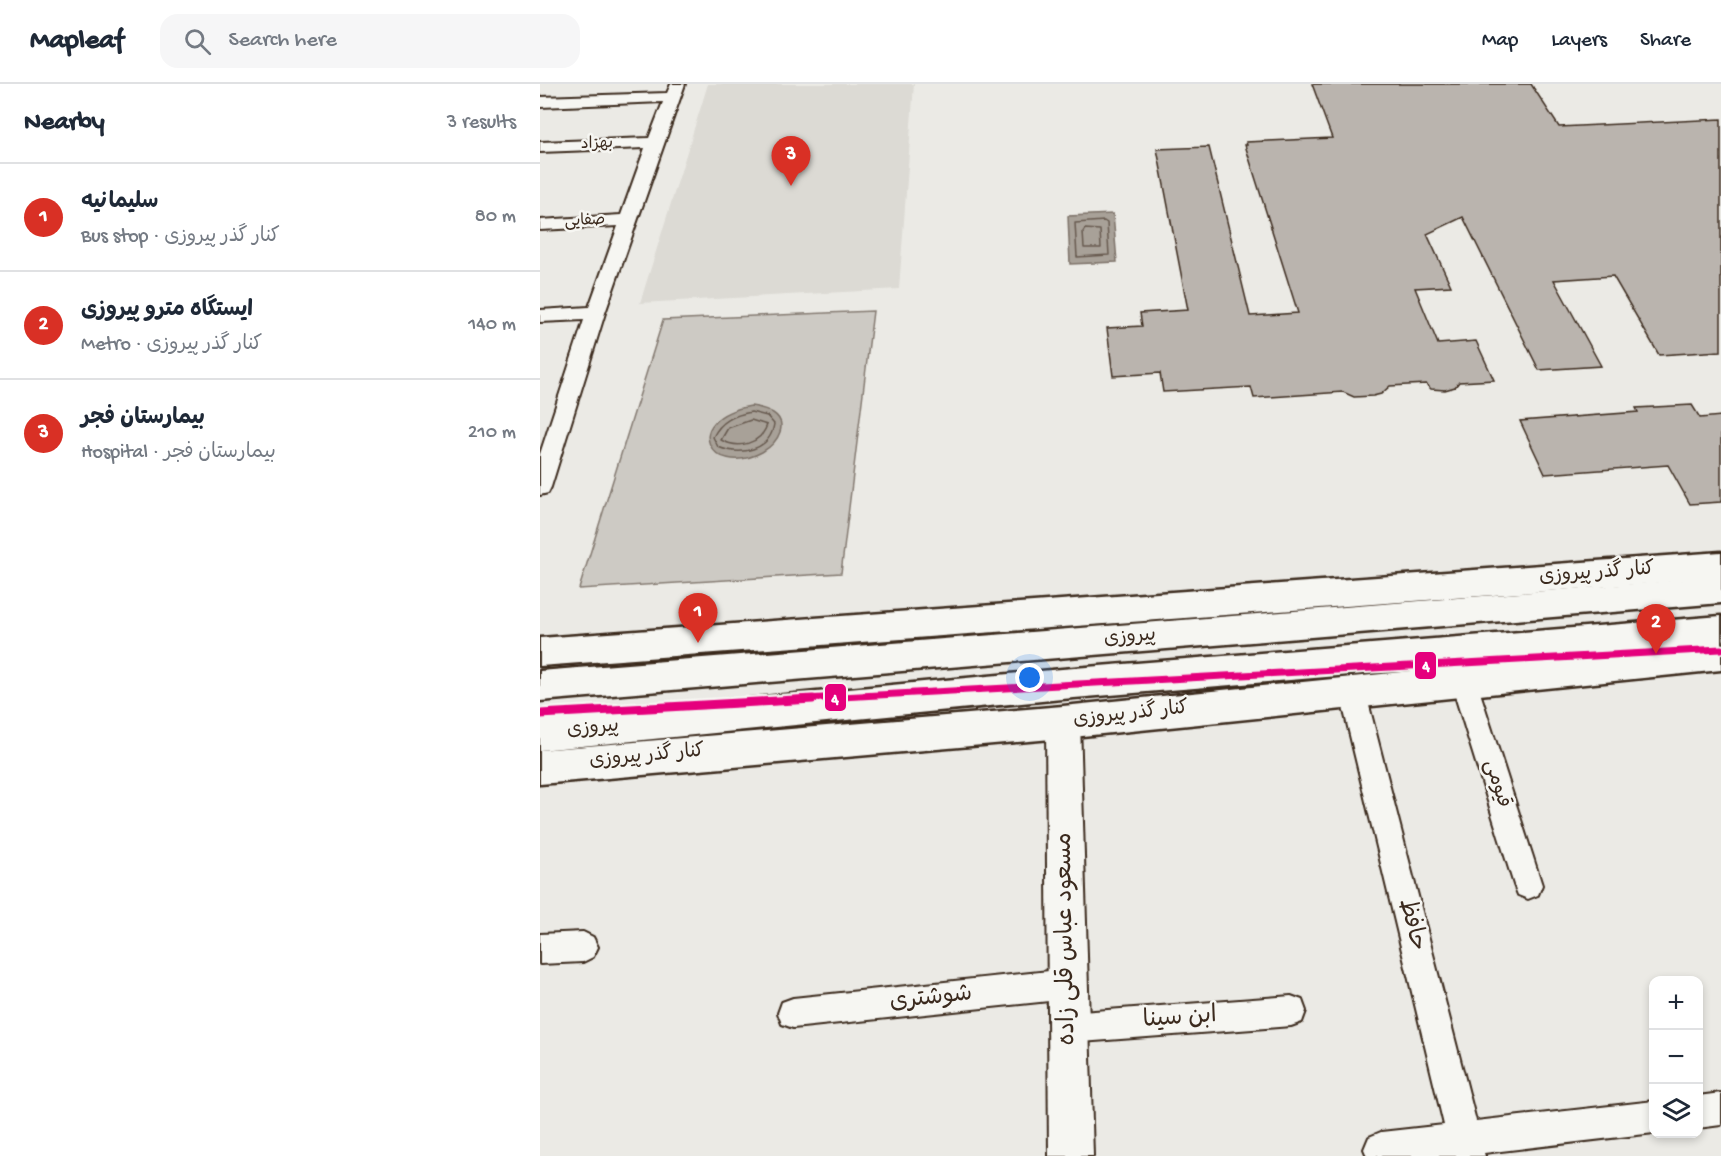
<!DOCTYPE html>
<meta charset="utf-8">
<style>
body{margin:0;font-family:"Gochi Hand","Playpen Sans Arabic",sans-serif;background:#f6f6f7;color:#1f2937}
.controls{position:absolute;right:18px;bottom:18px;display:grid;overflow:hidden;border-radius:12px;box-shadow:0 3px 9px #0003}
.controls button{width:54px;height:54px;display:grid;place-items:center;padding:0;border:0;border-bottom:2px solid #e0e1e3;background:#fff;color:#1f2937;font:30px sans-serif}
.you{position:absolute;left:490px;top:594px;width:21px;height:21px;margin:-15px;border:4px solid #fff;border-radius:50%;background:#1a73e8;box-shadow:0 0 0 9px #1a73e833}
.badge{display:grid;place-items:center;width:39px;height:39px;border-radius:50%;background:#d93025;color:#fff;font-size:20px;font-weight:700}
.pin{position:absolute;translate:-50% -50px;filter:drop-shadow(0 2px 3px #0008)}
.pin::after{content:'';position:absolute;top:32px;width:21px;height:18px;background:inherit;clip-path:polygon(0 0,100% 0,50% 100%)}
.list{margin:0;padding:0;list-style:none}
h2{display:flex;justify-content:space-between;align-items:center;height:78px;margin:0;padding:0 24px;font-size:26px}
h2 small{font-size:20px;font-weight:400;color:#747a83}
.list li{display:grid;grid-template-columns:39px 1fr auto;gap:18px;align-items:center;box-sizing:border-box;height:108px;padding:0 24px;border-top:2px solid #e0e1e3}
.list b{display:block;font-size:22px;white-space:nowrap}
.list p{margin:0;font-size:20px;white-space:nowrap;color:#747a83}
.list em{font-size:20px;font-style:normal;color:#747a83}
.icon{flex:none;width:33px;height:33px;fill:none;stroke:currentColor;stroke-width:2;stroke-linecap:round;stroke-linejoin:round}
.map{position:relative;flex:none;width:1181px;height:1072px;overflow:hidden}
header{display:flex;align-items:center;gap:36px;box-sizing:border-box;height:84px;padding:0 30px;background:#fff;border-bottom:2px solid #e0e1e3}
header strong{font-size:28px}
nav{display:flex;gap:33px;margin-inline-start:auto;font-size:21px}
.search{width:420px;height:54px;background:#f6f6f7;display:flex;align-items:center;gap:15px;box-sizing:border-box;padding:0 21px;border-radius:18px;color:#747a83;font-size:22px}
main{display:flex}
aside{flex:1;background:#fff}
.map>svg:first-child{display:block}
.built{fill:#dcdad4}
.green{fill:#cdcac4;stroke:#847a71;stroke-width:1.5}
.water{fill:#a8a198;stroke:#7c7167;stroke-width:1.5}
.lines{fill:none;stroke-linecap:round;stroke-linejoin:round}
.shore{stroke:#675a4f;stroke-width:1.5}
.building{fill:#bab4ae;stroke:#3b2a1e;stroke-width:1.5}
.minor-casing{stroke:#3b2a1e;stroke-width:4}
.tertiary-casing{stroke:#3b2a1e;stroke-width:4}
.secondary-casing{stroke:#3b2a1e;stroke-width:5}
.primary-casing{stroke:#3b2a1e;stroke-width:5}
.minor{fill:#f6f6f2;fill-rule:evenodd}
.tertiary{fill:#f6f6f2;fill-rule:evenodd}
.secondary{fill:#f6f6f2;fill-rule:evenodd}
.primary{fill:#f6f6f2;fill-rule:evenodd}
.metro-1-far1-casing{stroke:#f6f6f2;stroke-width:11}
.metro-1-casing{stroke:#f6f6f2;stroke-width:14}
.metro-1-far1{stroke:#e5007d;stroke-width:7}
.metro-1{stroke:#e5007d;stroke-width:9}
.labels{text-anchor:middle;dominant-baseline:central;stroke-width:5;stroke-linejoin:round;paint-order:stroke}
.far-street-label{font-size:16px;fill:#3b2a1e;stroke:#f6f6f2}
.street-label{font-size:20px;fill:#3b2a1e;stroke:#f6f6f2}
.near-street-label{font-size:24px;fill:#3b2a1e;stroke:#f6f6f2}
.line-badge{stroke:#f6f6f2;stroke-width:2}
.badge-label{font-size:16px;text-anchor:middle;font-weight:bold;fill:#fff}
</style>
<header>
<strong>Mapleaf</strong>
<div class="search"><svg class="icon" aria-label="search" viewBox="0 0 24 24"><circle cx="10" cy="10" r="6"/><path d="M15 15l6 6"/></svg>Search here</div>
<nav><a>Map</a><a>Layers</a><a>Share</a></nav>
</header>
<main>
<aside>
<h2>Nearby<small>3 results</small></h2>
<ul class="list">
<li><span class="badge">1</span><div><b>سلیمانیه</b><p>Bus stop · کنار گذر پیروزی</p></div><em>80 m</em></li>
<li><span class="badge">2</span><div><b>ایستگاه مترو پیروزی</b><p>Metro · کنار گذر پیروزی</p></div><em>140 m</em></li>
<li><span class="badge">3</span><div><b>بیمارستان فجر</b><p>Hospital · بیمارستان فجر</p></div><em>210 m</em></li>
</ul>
</aside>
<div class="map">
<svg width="1181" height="1072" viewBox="0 0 1181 1072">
<rect width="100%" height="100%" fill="#ebeae5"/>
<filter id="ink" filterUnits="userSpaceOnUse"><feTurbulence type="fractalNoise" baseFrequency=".0167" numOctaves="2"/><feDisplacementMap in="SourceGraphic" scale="12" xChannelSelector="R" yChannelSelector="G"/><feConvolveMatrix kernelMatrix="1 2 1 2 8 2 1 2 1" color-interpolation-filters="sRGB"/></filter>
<g filter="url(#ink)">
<!-- built -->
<polygon class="built" points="168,0 374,0 359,205 100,219"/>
<!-- green -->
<polygon class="green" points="333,227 301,489 39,505 123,236"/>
<!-- water -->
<g class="water">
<polygon points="573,130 577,178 530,180 528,132"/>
<path d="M211,322C225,324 246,330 240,348C237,357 229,364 222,368C170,396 138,334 211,322Z"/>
</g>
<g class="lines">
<!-- shore -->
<g class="shore">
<polygon points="564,137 567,139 569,171 537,173 535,139"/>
<polygon points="545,145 560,146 561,164 544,164 543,148"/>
<path d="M211,328L227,332L234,340C230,367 201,372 178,363L173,353C181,337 194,331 211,328Z"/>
<path d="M211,336L227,341C220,361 198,365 181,356L188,344Z"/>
</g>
</g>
<!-- building -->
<g class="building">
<polygon points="772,0 991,0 1019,43 1181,35 1181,267 1119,271 1073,192 1014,196 1061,282 999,286 923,133 887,150 911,202 875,204 898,260 936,257 954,296 919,298 915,303 905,306 891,305 886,300 850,302 841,310 833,312 814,313 803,308 714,314 711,303 623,308 620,289 573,292 567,244 602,242 600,229 648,226 617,65 669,63 710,232 758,229 705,61 707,61 706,58 792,54"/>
<polygon points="1152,321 1160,334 1181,332 1181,418 1150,420 1128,381 1005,390 980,337 1098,328 1096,324"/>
</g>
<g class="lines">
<!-- minor casing -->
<g class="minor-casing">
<g id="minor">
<polygon points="131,0 145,0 65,229 11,403 8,409 0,411 0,370 44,236 0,238 0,226 49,223 78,142 0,146 0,136 81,131 105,64 0,68 0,58 109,54 123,18 0,23 0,13 127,9"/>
<polygon points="924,588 933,591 937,599 1002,801 998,811 988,815 978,811 974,801 911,599 915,591"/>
<polygon points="813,599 822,602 826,610 936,1037 1114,1017 1114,1049 944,1069 945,1072 827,1072 824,1065 829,1053 841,1048 904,1041 800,610 804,602"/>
<polygon points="43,848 53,853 58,863 53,873 43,878 0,880 0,850"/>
<polygon points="528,885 539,889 543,900 539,911 528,915 253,944 242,940 238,929 242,918 253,914"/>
<polygon points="751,912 762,916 766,927 762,938 751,942 528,959 517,955 513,944 517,933 528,929"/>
<polygon points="1181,1009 1181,1041 1158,1044 1158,1012"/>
</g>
</g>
<!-- tertiary casing -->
<g class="tertiary-casing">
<polygon id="tertiary" points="523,623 535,627 540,638 553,1072 509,1072 506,638 511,627"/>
</g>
<!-- secondary casing -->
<g class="secondary-casing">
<g id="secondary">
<polygon points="1181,468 1181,494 0,582 0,554"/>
<polygon points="1181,556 1181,586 523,654 0,700 0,666 523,622"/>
</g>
</g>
<!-- primary casing -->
<g class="primary-casing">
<g id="primary">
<polygon points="1181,493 1181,519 0,617 0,587"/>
<polygon points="1181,532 1181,560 522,615 0,666 0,634 522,585"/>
</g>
</g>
<!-- minor -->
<use href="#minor" class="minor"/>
<!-- tertiary -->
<use href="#tertiary" class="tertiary"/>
<!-- secondary -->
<use href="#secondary" class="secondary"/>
<!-- primary -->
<use href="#primary" class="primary"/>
<!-- metro-1-far1 casing -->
<g class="metro-1-far1-casing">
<polyline id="metro-1-far1" points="246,616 1181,565"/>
</g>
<!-- metro-1 casing -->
<g class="metro-1-casing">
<polyline id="metro-1" points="0,630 273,615"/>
</g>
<!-- metro-1-far1 -->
<use href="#metro-1-far1" class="metro-1-far1"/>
<!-- metro-1 -->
<use href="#metro-1" class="metro-1"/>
</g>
</g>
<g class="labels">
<!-- far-street labels -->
<g class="far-street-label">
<text transform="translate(57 61) rotate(-2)">بهزاد</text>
<text transform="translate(45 138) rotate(-3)">صفایی</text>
</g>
<!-- street labels -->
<g class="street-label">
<text transform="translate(1057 490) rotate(-4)">کنار گذر پیروزی</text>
<text transform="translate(590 554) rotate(-5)">پیروزی</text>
<text transform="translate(591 631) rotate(-6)">کنار گذر پیروزی</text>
<text transform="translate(53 645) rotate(-5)">پیروزی</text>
<text transform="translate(107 673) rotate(-5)">کنار گذر پیروزی</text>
<text transform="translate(956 700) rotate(73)">قیومی</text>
</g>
<!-- near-street labels -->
<g class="near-street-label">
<text transform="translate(871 841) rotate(76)">حافظ</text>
<text transform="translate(527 855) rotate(-91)">مسعود عباس قلی زاده</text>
<text transform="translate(391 915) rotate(-6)">شوشتری</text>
<text transform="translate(640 935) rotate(-4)">ابن سینا</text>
</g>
</g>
<g class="line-badge">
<rect x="874" y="567" width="23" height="29" rx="6" fill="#e5007d"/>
<rect x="284" y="599" width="23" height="29" rx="6" fill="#e5007d"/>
</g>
<g class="badge-label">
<text x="886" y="587">4</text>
<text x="295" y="620">4</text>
</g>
</svg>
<div class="controls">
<button>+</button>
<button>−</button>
<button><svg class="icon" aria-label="layers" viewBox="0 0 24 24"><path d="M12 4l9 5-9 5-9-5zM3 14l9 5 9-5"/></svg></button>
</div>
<div class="you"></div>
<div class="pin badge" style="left:158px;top:559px">1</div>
<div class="pin badge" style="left:1116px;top:570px">2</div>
<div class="pin badge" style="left:251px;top:102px">3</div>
</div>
</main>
